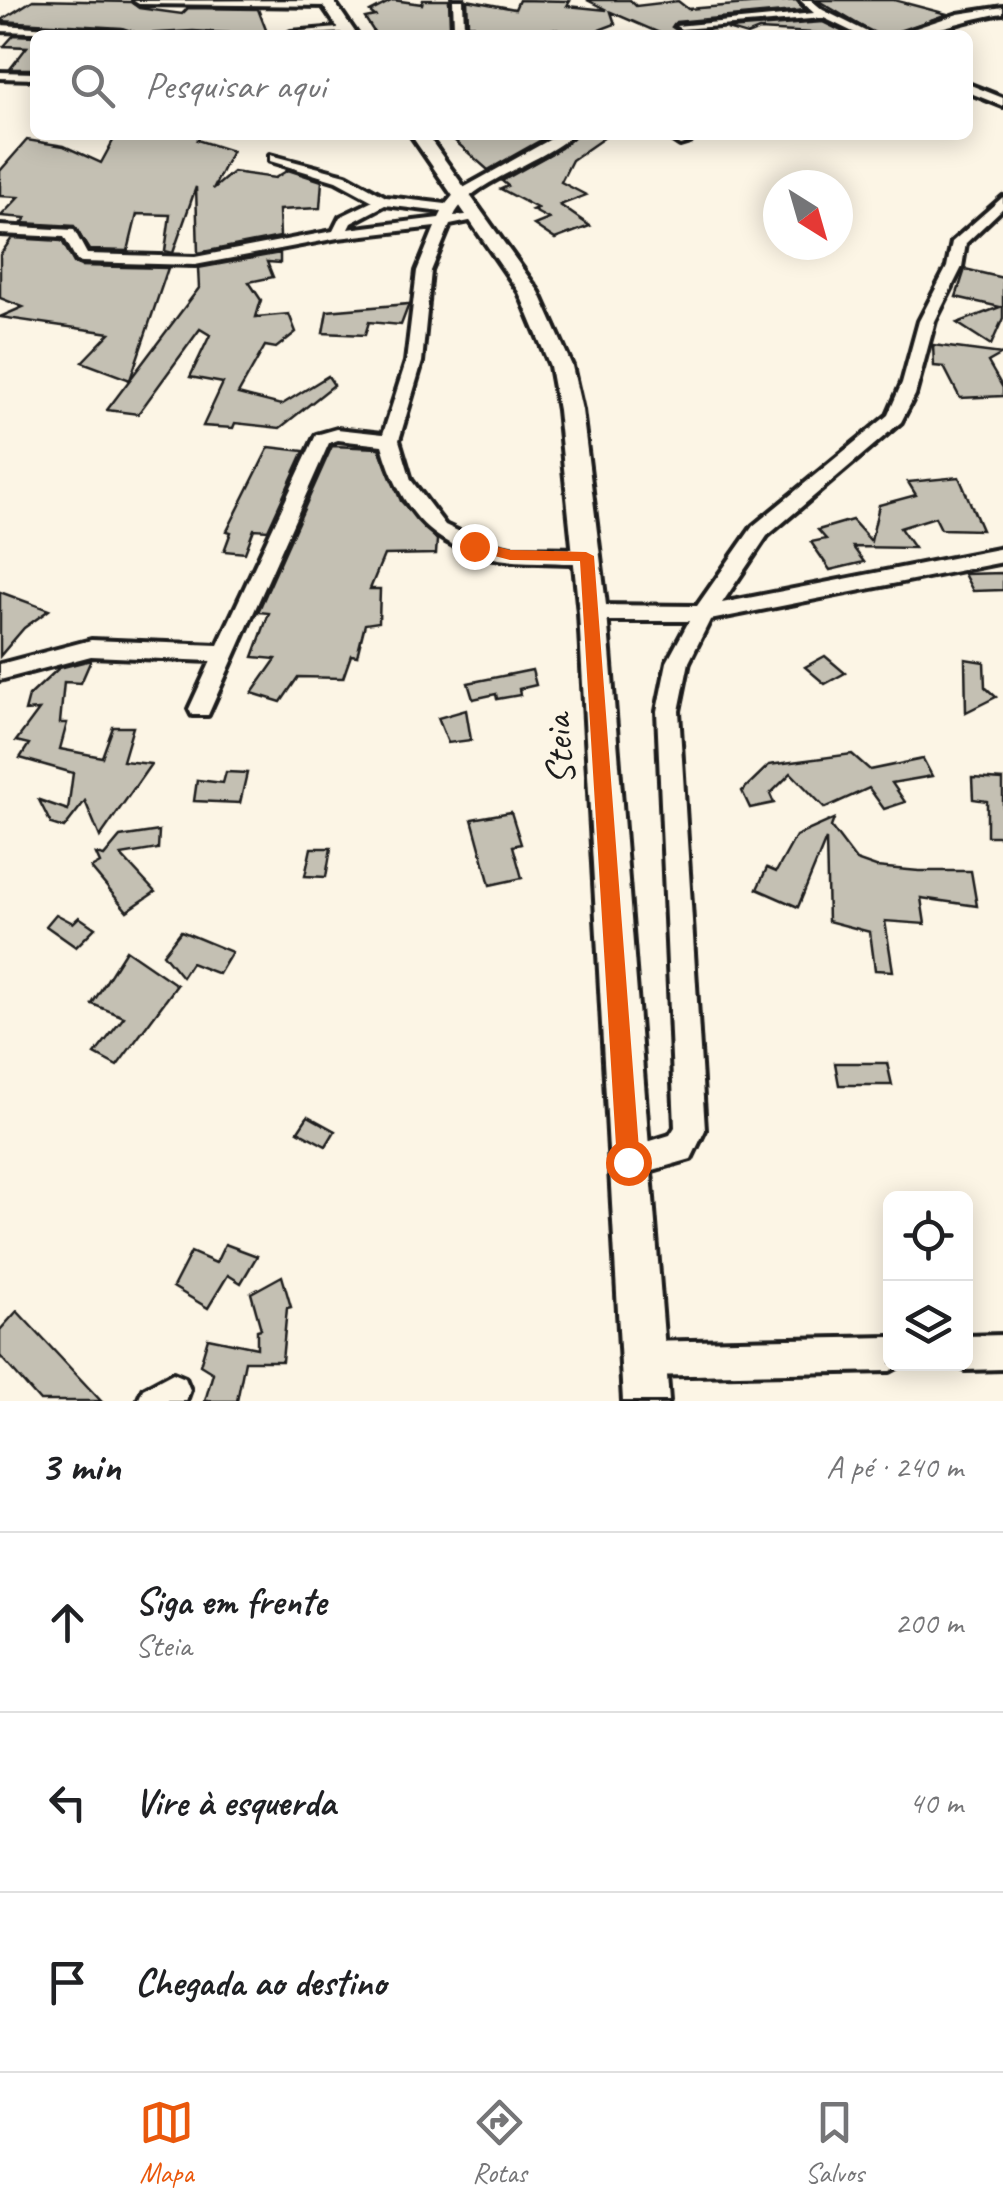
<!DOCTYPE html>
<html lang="pt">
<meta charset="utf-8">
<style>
body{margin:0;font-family:Caveat,sans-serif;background:#f2f2f2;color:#202124}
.controls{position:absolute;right:30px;bottom:30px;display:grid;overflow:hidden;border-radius:15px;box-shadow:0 5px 25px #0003}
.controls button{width:90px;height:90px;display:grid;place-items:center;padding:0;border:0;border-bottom:2px solid #e0e0e0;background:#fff;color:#202124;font:50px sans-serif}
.compass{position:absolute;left:763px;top:170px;width:90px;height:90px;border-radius:50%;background:#fff;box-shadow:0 5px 25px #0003;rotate:143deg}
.stop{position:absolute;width:30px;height:30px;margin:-22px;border:8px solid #ea580c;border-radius:50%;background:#fff}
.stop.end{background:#ea580c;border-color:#fff;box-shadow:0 2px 10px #0008}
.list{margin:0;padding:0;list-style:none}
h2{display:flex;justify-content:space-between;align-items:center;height:130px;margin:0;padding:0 40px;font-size:42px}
h2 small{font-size:32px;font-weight:400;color:#757577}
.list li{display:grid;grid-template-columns:65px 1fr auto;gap:30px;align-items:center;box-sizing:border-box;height:180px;padding:0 40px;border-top:2px solid #e0e0e0}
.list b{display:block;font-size:38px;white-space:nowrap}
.list p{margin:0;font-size:32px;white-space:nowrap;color:#757577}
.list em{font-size:32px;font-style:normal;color:#757577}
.icon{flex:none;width:55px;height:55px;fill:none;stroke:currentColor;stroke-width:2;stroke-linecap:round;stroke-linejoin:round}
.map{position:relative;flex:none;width:1003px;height:1401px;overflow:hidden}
.search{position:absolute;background:#fff;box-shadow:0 5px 25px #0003;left:30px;right:30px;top:30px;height:110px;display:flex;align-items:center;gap:25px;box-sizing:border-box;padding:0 35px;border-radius:15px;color:#757577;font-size:38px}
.sheet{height:670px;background:#fff}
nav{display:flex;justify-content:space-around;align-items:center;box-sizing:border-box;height:140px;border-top:2px solid #e0e0e0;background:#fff;font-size:28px;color:#757577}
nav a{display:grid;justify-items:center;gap:5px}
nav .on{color:#ea580c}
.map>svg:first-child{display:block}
.building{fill:#c4c0b3;stroke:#1c1c1c;stroke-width:2.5}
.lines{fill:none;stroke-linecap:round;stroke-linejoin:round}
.minor-casing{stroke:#1c1c1c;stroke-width:8}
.major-casing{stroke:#1c1c1c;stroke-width:8}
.minor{fill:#fcf5e5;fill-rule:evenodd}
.major{fill:#fcf5e5;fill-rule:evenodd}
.route{fill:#ea580c}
.labels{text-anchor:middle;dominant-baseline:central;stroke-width:9;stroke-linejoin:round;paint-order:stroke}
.street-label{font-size:40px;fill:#1c1c1c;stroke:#fcf5e5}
</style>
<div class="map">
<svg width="1003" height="1401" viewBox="0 0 1003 1401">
<rect width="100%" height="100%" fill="#fcf5e5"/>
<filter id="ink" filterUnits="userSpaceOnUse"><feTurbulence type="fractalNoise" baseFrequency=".01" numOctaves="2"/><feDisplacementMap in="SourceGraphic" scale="20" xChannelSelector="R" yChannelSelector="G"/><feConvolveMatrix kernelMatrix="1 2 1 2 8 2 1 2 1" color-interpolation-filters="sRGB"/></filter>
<g filter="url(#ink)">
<!-- building -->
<g class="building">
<polygon points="33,0 131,2 139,8 182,14 188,8 258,9 268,35 193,31 140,34 122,28 0,21"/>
<polygon points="393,0 422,4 423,0 449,0 450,26 443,34 411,31 376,35 365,18 375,16 370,12"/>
<polygon points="467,0 515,9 519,0 570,1 567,6 607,10 587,0 630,0 636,6 678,1 688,9 796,0 805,10 676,22 672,27 680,32 664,35 611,12 615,24 586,35 553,29 493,35 468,23"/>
<polygon points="817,0 894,0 947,14 891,35 876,35"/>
<polygon points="823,22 850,35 759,30 747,35 727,29"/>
<polygon points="14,35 35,36 35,69 10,69 27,47 4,46"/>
<polygon points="135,135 202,135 197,140 232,151 213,189 233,172 275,178 288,170 322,181 320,208 279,210 280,237 198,253 196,187 173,253 165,251 170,215 137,214 128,251 89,250 74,226 22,223 26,218 1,216 19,197 0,196 0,171 27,140 64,146 101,163 114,139"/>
<polygon points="470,135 550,135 488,170 455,141"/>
<polygon points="576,135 608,135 572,160 561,182 586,195 560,205 590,226 555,239 534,225 549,219 532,210 537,208 501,189 508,186 502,181 561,148"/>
<polygon points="12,238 62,241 74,263 81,266 168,268 130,380 82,362 110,333 0,317 23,307 0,298 0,255"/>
<polygon points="280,253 280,263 267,262 273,277 249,282 261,300 256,317 289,314 296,332 276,348 265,346 238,394 281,405 328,376 334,385 280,428 235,423 233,428 203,426 223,383 190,377 210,335 200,329 138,414 107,410 199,288 198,268"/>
<polygon points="965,269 1003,278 1003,318 991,345 957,323 1000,307 956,297"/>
<polygon points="409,304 401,325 369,322 365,335 323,333 327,311"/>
<polygon points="933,345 1002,354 988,362 1003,388 1003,396 960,398 944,367 934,366"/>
<polygon points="332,446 379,448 401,501 437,540 436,554 384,555 370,589 380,589 379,622 365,624 357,656 351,655 343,678 298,677 281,702 252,693 276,659 253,657 269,613 258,612"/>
<polygon points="269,447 304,451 268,530 254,529 245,553 224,551 231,532 227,531"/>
<polygon points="959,477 982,530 941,529 935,517 900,528 914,548 853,547 864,562 830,570 811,542 826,539 818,530 852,520 871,541 879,505 916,495 908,482"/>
<polygon points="1003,573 1003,590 973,591 964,574"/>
<polygon points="0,592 49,610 24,628 0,656"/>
<polygon points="825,656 845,673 825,684 805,667"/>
<polygon points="965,659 984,662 985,687 996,697 966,712"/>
<polygon points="91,660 81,683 64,682 60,723 67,723 60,749 102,757 113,727 133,727 123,761 151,764 100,837 85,801 64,828 51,824 39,800 68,810 73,773 20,758 29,744 16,741 39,710 25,711 29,696 59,668"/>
<polygon points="532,670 536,685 519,689 520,695 497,699 496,694 473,699 468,683"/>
<polygon points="466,710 471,740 448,743 438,718"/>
<polygon points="852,754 870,770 923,759 932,776 892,783 905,802 884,809 869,788 825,808 791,773 770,794 774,803 750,808 742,791 769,765"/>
<polygon points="226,772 247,773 240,803 194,801 197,780 223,783"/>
<polygon points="972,778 1003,780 1003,836 987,836 987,801 973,799"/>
<polygon points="511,812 521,844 513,846 522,878 490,885 472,819"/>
<polygon points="834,819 831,827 856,860 876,867 919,871 971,871 977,906 921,898 925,924 885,921 893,971 875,970 870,932 828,921 826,839 798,907 757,889 767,868 776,872 796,836"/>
<polygon points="159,831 158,849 121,855 155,892 127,911 91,868 100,863 96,854 104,856 120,837"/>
<polygon points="311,848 331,848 326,877 305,876"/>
<polygon points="56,914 73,923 79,917 95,928 76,947 46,926"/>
<polygon points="181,931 232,952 219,974 191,963 182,977 163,954"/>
<polygon points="126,950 177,985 117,1066 95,1054 124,1017 92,1004"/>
<polygon points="835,1063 887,1063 892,1085 839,1085"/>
<polygon points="308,1116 335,1131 326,1146 298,1131"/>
<polygon points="225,1244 257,1256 241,1283 228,1275 208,1308 173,1287 191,1252 216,1263"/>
<polygon points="282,1276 291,1307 287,1308 282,1361 245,1361 237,1401 205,1401 213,1373 200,1365 208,1338 257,1348 257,1330 261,1329 251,1293"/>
<polygon points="17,1311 101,1401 40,1401 0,1356 0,1330"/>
</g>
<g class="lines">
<!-- minor casing -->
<g class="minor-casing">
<g id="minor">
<polygon points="453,0 463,0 464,28 458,35 447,35 454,27"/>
<polygon points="800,0 811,0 823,10 873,35 859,35 824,18 681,29 676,26 814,13"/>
<polygon points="134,1 328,0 333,3 328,6 139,4"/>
<path d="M1003,7V13C968,18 928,35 895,35L958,14Z"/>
<polygon points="0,25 122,32 127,35 0,31"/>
<polygon points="350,27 346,32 286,35 291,32"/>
<polygon points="0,72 35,73 35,79 0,78"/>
<polygon points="968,84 1003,98 1003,106 968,92"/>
<path d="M558,135H572C542,163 469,182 454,216L477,214L484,218L450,225L431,271L422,362L399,440L411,480L445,525L479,541L510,548L586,549L593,551L596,556L593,561C576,565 557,562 539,562C451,561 406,530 382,445L338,440L329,443L208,715H192L189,709L211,661L91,656L0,680V664L91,640L218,645L316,435L337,429L383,434L406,362L417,271L435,227L338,238L195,265L82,262L77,261L64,237L0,234V226L74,230L87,254L195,257L333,231L340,217L373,201L336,181L270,161V155L346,175L386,197L446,204L456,192ZM385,205L442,212L439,218L348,229L351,223Z"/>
<polygon points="665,135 680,135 690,142 680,145"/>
<polygon points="1003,197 1003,208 966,243 962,267 935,321 915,395 901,422 767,536 722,603 1003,548 1003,562 710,620 689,662 679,711 705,1130 691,1159 629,1177 618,1173 614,1162 618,1151 670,1135 675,1127 657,711 667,662 689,621 593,621 583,613 593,605 697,606 753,526 888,415 902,383 919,321 947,267 952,242"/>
<polygon points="1003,1335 1003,1369 966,1370 954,1365 966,1364 966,1336"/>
<polygon points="890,1337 890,1364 903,1364 890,1371 643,1376 631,1371 626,1359 631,1347 643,1342"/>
<polygon points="173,1373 185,1378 190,1390 186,1401 138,1401 143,1389"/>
</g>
</g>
<!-- major casing -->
<g class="major-casing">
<g id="major">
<polygon points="319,0 333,0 357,35 343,35"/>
<polygon points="411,135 427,135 539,292 572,366 582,410 607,613 669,1401 623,1401 579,613 558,410 550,366 519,292"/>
</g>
</g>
<!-- minor -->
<use href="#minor" class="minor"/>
<!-- major -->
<use href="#major" class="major"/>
</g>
</g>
<!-- route -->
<polygon class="route" points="474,541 510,550 586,552 594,556 640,1162 636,1170 628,1173 621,1170 617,1162 580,561 510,560 468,549 466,546"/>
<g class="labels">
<!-- street labels -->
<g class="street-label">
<text transform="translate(559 750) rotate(-94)">Steia</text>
</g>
</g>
</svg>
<div class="controls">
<button><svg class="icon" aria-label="locate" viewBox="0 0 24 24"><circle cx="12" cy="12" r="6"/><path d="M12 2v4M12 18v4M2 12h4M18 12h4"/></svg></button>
<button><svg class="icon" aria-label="layers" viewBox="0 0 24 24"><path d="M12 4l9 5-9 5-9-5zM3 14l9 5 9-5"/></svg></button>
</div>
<svg class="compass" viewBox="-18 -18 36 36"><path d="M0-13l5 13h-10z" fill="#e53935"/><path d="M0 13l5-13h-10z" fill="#757577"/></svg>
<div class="stop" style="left:628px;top:1162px"></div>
<div class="stop end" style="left:474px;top:546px"></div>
<div class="search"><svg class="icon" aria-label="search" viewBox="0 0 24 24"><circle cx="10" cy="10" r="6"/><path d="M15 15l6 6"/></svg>Pesquisar aqui</div>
</div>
<section class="sheet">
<h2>3 min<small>A pé · 240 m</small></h2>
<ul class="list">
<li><svg class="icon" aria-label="ahead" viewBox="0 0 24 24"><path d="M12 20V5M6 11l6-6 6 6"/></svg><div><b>Siga em frente</b><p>Steia</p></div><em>200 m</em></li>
<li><svg class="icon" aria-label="left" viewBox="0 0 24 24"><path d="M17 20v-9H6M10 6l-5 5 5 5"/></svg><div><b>Vire à esquerda</b></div><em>40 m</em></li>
<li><svg class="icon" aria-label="arrive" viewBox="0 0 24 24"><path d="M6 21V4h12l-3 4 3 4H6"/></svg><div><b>Chegada ao destino</b></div></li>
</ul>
</section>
<nav>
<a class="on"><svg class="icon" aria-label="map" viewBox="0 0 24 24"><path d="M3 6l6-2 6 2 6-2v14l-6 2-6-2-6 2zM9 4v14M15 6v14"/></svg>Mapa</a>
<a><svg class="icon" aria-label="directions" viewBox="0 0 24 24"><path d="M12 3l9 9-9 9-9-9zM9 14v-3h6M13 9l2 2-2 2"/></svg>Rotas</a>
<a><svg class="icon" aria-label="saved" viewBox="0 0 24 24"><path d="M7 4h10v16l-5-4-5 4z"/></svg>Salvos</a>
</nav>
